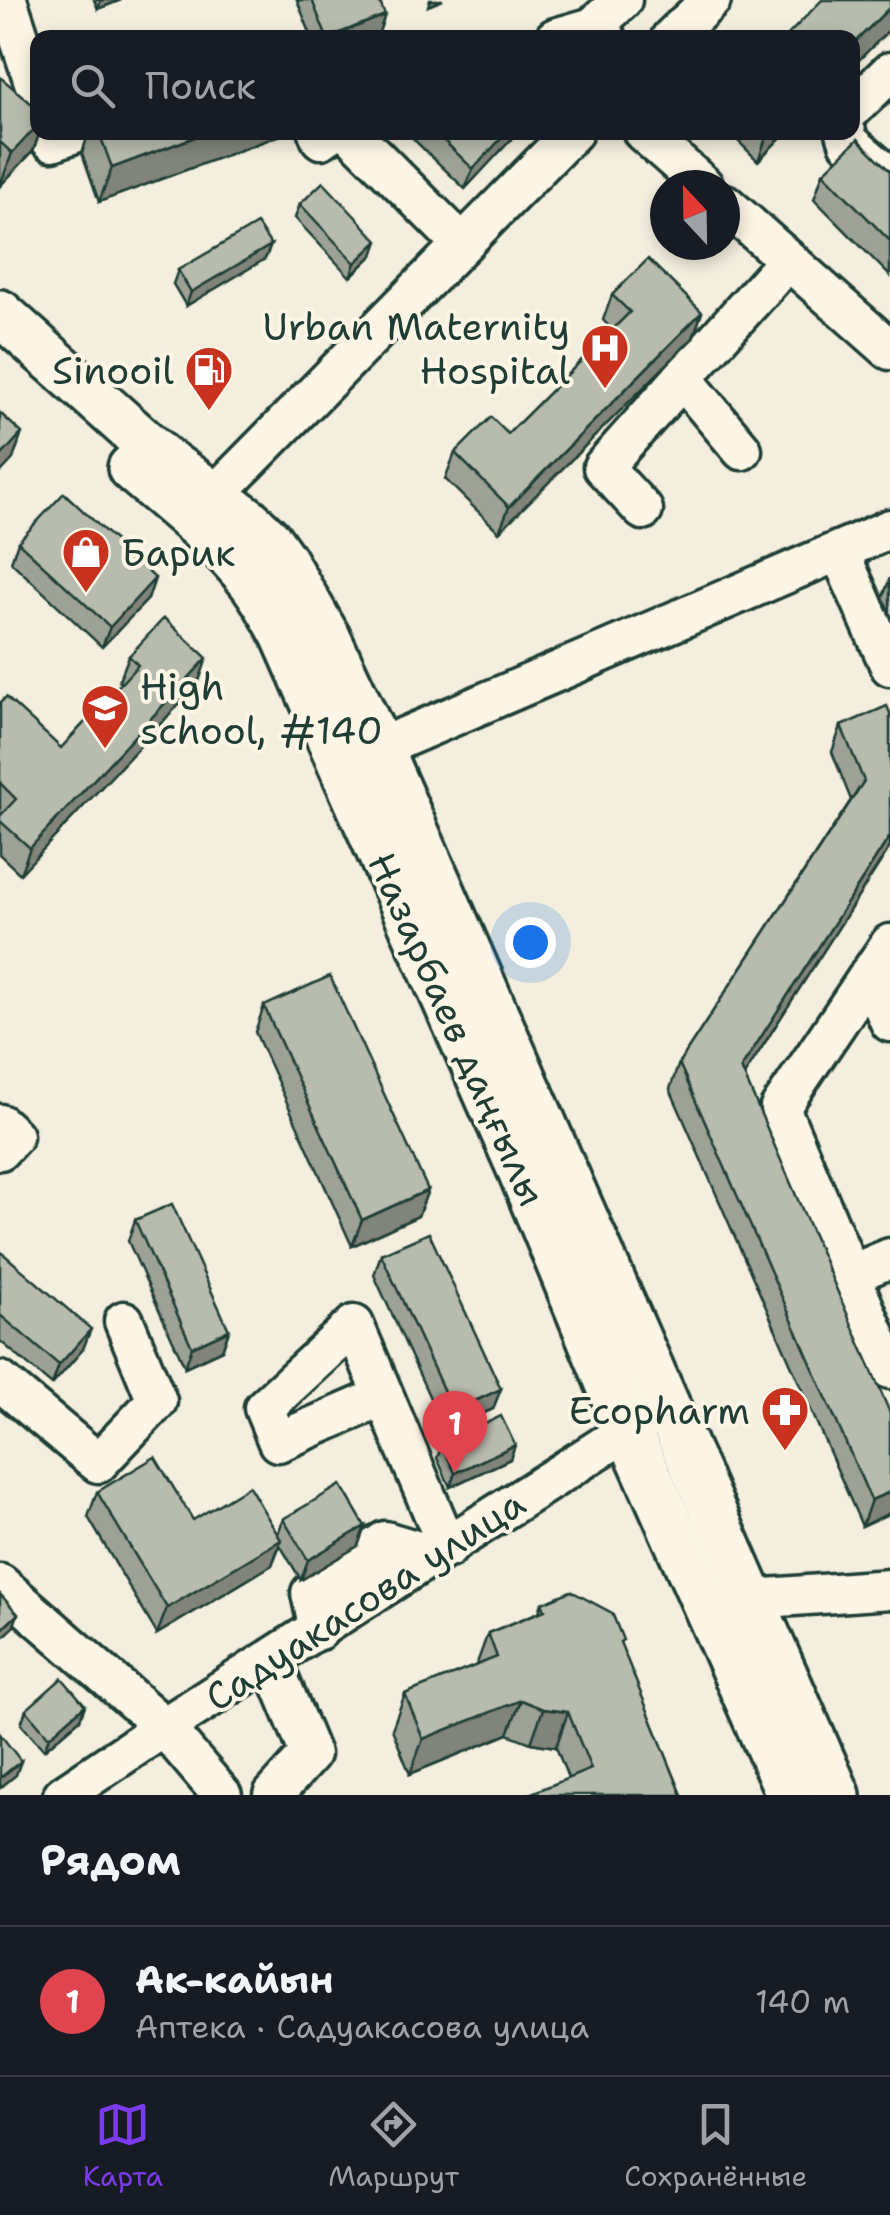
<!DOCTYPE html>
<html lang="ru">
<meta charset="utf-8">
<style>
body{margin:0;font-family:"Shantell Sans",sans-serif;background:#20242c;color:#f1f3f6}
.compass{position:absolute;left:650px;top:170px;width:90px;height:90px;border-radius:50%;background:#171b24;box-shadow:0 5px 15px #0003;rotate:338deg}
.you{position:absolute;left:530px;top:942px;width:35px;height:35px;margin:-25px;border:8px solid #fff;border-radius:50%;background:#1a73e8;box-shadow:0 0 0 15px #1a73e833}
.badge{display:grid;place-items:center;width:65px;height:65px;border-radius:50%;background:#7c3aed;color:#fff;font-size:32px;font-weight:700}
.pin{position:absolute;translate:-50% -82px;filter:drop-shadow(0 2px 5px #0008)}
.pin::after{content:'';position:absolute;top:52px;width:35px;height:30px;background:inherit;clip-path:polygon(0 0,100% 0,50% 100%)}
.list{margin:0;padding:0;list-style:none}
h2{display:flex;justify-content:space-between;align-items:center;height:130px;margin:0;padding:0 40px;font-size:42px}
h2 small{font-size:32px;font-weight:400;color:#9ea1a6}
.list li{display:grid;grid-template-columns:65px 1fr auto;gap:30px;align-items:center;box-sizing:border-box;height:150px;padding:0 40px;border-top:2px solid #363941}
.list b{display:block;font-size:38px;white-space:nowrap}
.list p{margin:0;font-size:32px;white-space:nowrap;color:#9ea1a6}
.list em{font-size:32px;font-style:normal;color:#9ea1a6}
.icon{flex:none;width:55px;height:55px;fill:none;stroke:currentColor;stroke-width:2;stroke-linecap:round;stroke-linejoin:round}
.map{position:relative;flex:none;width:890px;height:1795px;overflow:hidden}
.search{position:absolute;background:#171b24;box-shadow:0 5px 15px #0003;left:30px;right:30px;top:30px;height:110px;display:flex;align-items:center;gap:25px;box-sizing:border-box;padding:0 35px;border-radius:20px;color:#9ea1a6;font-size:38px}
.sheet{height:280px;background:#171b24}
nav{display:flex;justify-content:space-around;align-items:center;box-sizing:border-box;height:140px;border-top:2px solid #363941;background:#171b24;font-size:28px;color:#9ea1a6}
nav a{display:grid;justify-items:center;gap:5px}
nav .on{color:#7c3aed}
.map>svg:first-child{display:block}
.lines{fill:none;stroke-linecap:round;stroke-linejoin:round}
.minor-casing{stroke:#1f3d34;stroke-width:45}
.major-casing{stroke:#1f3d34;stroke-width:52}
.minor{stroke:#fcf5e5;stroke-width:38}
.major{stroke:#fcf5e5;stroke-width:45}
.wall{fill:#9ea296;stroke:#1f3d34;stroke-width:2.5}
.shaded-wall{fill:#81847a;stroke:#1f3d34;stroke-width:2.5}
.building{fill:#b8bcae;stroke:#1f3d34;stroke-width:2.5}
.labels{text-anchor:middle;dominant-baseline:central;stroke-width:8;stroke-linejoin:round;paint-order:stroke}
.poi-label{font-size:38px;fill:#1f3d34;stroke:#fcf5e5;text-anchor:end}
.street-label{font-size:38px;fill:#1f3d34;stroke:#fcf5e5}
</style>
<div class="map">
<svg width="890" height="1795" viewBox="0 0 890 1795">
<rect width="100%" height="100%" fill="#f3eede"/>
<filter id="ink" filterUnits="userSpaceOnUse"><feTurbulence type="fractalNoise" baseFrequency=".01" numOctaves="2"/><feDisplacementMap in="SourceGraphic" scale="20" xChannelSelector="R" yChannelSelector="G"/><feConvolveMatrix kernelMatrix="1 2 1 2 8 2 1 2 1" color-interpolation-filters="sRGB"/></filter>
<g filter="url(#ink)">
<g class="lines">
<!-- minor casing -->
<g class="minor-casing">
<g id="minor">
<polyline points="7,0 38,94"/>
<polyline points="593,27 622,0"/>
<polyline points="555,38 593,27 606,38"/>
<polyline points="671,38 711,0"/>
<polyline points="852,109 890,72"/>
<polyline points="43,132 52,141 77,132"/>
<polyline points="318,132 321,139 332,132"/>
<polyline points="350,132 462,244"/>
<polyline points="643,132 703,185"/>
<polyline points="846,132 849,142 890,177"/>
<polyline points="725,204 890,350"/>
<polyline points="682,378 742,450"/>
<polyline points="643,510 603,467 788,260"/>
<polyline points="195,515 573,132"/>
<polyline points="839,551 890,666"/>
<polyline points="379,748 890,529"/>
<polyline points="890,944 780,1108 890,1369"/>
<polyline points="869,974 890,1022"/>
<polyline points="0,1124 13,1136 0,1150"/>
<polyline points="850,1275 890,1258"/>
<polyline points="0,1381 98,1463 157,1401 124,1321"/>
<polyline points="384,1396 278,1442 264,1408 354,1325 448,1548"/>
<polyline points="0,1584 164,1727 222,1795"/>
<polyline points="752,1599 890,1589"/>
<polyline points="319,1630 311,1593 385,1541 435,1556"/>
<polyline points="271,1660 310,1754 273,1795"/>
<polyline points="63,1795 164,1727 649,1417"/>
</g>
</g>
<!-- major casing -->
<g class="major-casing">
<g id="major">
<polyline points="0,313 162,458 248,520 268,539 283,560 328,639 379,748 837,1795"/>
<path d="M131,468C172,504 218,538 251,581C264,598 274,616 284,635L522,1173L628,1430L790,1795"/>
</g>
</g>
<!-- minor -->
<use href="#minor" class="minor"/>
<!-- major -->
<use href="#major" class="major"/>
</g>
<!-- wall -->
<g class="wall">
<polygon points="94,0 121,0 98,9"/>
<polygon points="297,0 381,0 380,1 378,35 372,38 312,38"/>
<polygon points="0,77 38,132 40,132 33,151 0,186"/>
<polygon points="89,132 289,132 99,202 82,153"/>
<polygon points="406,132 518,132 465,189"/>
<polygon points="729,132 786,132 758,161"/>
<polygon points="890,171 890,276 814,199 823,173"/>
<polygon points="300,204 373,255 350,277 295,218"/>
<polygon points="271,245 265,259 186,306 173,284 178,270"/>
<polygon points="612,295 702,312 693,338 499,532 445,479 455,453 508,434 612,330 603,320"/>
<polygon points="18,542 155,578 148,599 102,647 11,562"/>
<polygon points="890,578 890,614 883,597"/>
<polygon points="129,656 198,684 20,874 0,855 0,703 61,748 121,683 119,681"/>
<polygon points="890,713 890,847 744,1075 890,1513 862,1526 670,1089 679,1063 851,800 832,752 841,726"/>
<polygon points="264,1006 428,1190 418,1216 352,1246 255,1032"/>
<polygon points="135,1220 229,1330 222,1350 185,1367 128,1241"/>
<polygon points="0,1251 83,1349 52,1385 0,1341"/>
<polygon points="381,1254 493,1409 445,1431 374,1275"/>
<polygon points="442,1445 515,1445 510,1459 450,1487 437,1458"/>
<polygon points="97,1492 193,1520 278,1534 283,1519 365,1526 358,1546 301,1580 280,1545 272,1565 157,1634 88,1517"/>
<polygon points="542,1603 621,1646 682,1795 568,1778 556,1747 531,1743 508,1734 410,1774 392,1729 405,1694 476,1666 488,1633 539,1612"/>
<polygon points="85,1705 80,1719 44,1750 21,1724 26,1710"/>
</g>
<!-- shaded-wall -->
<g class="shaded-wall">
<polygon points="101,0 121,0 98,9"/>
<polygon points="430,0 443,0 428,6"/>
<polygon points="890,7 890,29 852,67 852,45"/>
<polygon points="385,15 378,35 372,38 329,38"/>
<polygon points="38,125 38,132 40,132 33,151 0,186 12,153"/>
<polygon points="208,132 289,132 99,202 112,168"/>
<polygon points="507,132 518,132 465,189 473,169"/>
<polygon points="768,132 786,132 758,161"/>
<polygon points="378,241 373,255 350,277 355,263"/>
<polygon points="271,245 265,259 186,306 191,292"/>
<polygon points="702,312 693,338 499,532 509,507"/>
<polygon points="22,433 13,459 0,473 0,457"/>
<polygon points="155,578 148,599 102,647 110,627"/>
<polygon points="207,658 198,684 20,874 30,848"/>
<polygon points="890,836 890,847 732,1094 741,1068"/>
<polygon points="428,1190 418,1216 352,1246 362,1220"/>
<polygon points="91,1329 83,1349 52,1385 59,1365"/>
<polygon points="229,1330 222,1350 185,1367 192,1347"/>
<polygon points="501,1389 493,1409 445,1431 453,1411"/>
<polygon points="515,1445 510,1459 450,1487 455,1473"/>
<polygon points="890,1492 890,1513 862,1526 871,1500"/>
<polygon points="365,1526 358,1546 301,1580 308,1560"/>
<polygon points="281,1540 272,1565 157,1634 167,1608"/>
<polygon points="18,1614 13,1628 0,1640 0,1631"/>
<polygon points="521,1700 508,1734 410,1774 423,1739"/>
<polygon points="85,1705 80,1719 44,1750 49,1737"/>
<polygon points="543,1709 568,1712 556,1747 531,1743"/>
<polygon points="21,1761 16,1775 0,1788 0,1778"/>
</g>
<!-- building -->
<g class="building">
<polygon points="312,0 379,0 385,15 327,38"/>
<polygon points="822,0 890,0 890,7 852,45 852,38 785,38"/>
<polygon points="0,77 38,109 38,125 12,153 0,142"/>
<polygon points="99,132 208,132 112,168"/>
<polygon points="435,132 507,132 473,169"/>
<polygon points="858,139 890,171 890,241 823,173"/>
<polygon points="323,182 378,241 355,263 300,204"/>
<polygon points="257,224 271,245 191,292 178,270"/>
<polygon points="648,259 702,312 509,507 455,453 491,417 508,434 630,312 612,295"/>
<polygon points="0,413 22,433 0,457"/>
<polygon points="64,493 155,578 110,627 18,542"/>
<polygon points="164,618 207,658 30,848 0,821 0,816 16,799 0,783 0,703 6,697 61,748 138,665 129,656"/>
<polygon points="887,706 890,713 890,836 741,1068 890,1413 890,1492 871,1500 679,1063 864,781 841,726"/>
<polygon points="330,976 428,1190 362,1220 264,1006"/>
<polygon points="172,1204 229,1330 192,1347 135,1220"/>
<polygon points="429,1233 501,1389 453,1411 381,1254"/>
<polygon points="0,1251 91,1329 59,1365 0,1315"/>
<polygon points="501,1416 515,1445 455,1473 442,1445"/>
<polygon points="155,1457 193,1520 249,1486 281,1540 167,1608 97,1492"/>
<polygon points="341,1485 365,1526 308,1560 283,1519"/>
<polygon points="571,1591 612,1613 623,1640 620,1642 682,1795 527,1795 591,1769 568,1712 543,1709 521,1700 423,1739 405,1694 497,1657 488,1633 545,1610 542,1603"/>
<polygon points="0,1594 18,1614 0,1631"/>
<polygon points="62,1678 85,1705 49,1737 26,1710"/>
<polygon points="0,1734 21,1761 0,1778"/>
</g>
</g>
<!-- icons -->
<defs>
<g id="hospital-pin" transform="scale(2.5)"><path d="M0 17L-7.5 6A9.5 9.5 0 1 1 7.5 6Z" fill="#c8321e" stroke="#fcf5e5"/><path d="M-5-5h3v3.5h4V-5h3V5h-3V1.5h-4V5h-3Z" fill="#fff"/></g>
<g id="fuel-pin" transform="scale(2.5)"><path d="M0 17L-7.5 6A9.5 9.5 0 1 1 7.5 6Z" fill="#c8321e" stroke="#fcf5e5"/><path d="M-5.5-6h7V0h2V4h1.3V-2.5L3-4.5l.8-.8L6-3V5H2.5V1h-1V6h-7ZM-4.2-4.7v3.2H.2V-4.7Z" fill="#fff"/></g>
<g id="shop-pin" transform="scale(2.5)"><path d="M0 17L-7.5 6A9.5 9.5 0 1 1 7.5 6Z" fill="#c8321e" stroke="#fcf5e5"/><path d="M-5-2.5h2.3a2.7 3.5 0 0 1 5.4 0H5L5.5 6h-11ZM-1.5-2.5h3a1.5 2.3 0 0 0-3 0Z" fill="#fff"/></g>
<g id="school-pin" transform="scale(2.5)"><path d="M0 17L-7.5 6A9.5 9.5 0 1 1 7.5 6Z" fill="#c8321e" stroke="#fcf5e5"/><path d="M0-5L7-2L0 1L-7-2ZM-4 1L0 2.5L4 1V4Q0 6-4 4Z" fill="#fff"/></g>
<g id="pharmacy-pin" transform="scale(2.5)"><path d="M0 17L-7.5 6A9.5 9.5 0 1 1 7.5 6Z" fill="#c8321e" stroke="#fcf5e5"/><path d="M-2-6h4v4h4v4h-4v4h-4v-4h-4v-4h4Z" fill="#fff"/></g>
</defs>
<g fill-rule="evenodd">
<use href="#hospital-pin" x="605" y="348"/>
<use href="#fuel-pin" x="209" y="370"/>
<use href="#shop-pin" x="86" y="552"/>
<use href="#school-pin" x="105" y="708"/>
<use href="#pharmacy-pin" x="785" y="1410"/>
</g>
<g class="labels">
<!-- poi labels -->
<g class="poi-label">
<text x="570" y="326">Urban Maternity<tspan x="570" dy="44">Hospital</tspan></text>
<text x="174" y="370">Sinooil</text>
<text x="121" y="552" text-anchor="start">Барик</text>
<text x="140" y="686" text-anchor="start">High<tspan x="140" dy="44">school, #140</tspan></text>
<text x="750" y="1410">Ecopharm</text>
</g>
<!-- street labels -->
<g class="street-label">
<text transform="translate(457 1029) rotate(66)">Назарбаев даңғылы</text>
<text transform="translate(365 1600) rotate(-33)">Садуакасова улица</text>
</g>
</g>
</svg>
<svg class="compass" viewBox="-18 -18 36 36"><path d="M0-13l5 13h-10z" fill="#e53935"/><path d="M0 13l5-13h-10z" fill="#9ea1a6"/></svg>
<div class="you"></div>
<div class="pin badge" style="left:455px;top:1473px;background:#e0444e">1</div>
<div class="search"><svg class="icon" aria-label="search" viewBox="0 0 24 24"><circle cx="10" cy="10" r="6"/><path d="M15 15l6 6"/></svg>Поиск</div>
</div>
<section class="sheet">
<h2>Рядом<small></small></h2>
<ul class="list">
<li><span class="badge" style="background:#e0444e">1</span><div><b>Ак-кайын</b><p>Аптека · Садуакасова улица</p></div><em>140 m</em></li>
</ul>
</section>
<nav>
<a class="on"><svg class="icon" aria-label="map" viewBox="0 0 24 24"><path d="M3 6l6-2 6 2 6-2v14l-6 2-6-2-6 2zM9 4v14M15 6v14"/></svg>Карта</a>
<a><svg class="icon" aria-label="directions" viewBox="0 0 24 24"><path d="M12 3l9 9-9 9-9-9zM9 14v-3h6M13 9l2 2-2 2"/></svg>Маршрут</a>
<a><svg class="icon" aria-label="saved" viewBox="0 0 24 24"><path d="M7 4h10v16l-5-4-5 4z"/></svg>Сохранённые</a>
</nav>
